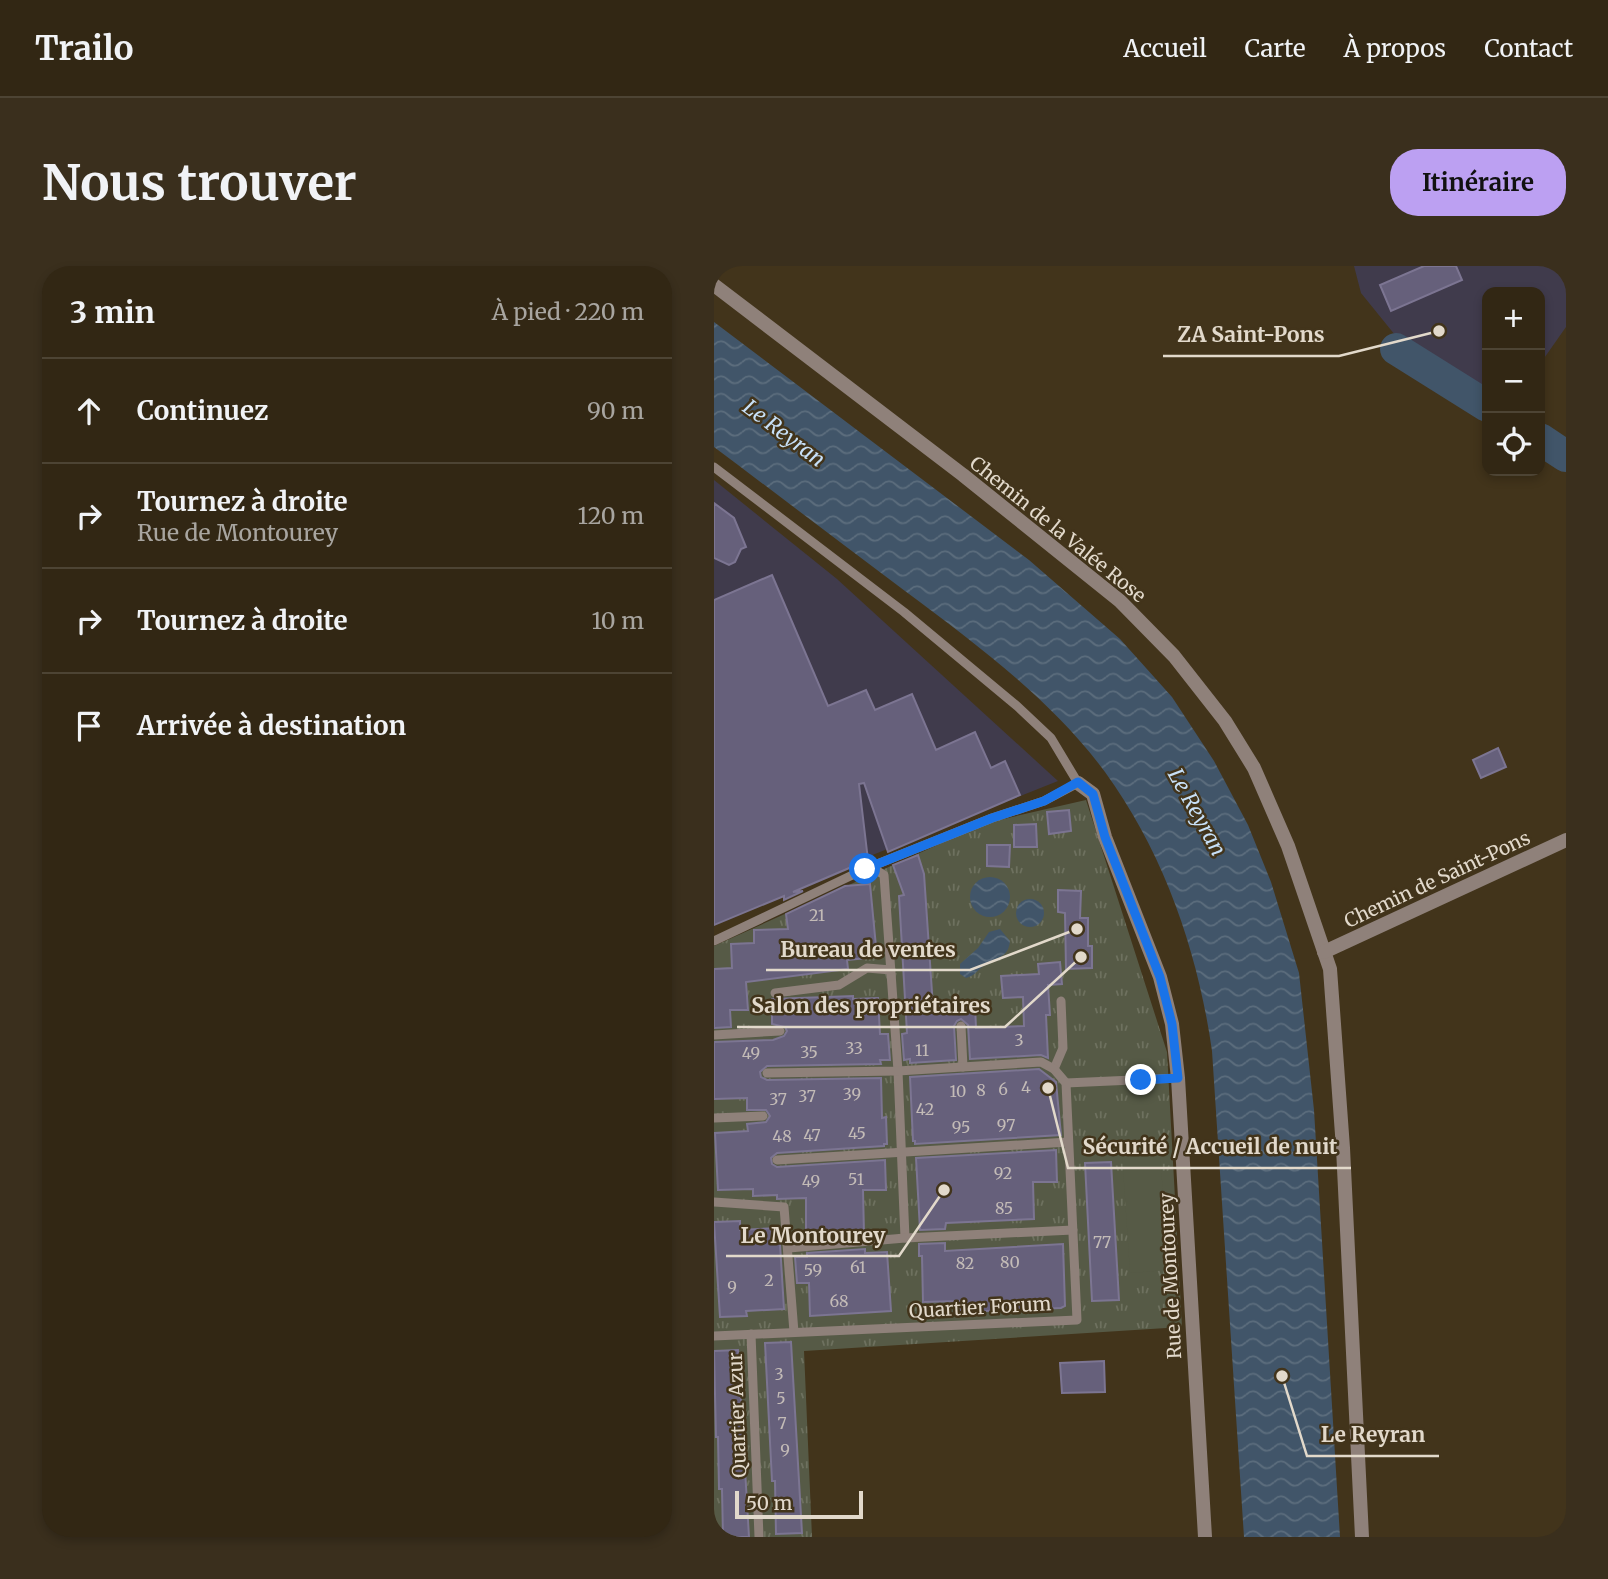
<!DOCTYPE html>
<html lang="fr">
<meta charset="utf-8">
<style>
body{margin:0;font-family:Merriweather,serif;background:#3a2f1d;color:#f1f3f6}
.controls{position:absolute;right:21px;top:21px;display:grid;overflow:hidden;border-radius:14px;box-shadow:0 4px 10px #0003}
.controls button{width:63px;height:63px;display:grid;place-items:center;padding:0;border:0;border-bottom:2px solid #4d4434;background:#322714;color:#f1f3f6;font:35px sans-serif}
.scale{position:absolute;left:21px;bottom:18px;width:128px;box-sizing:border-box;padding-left:7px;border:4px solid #e2d9cb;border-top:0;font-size:19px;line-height:24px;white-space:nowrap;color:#e2d9cb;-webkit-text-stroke:5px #42341b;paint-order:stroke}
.stop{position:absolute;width:21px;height:21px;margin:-16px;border:5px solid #1a73e8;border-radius:50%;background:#fff}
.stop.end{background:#1a73e8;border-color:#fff;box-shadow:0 2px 7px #0008}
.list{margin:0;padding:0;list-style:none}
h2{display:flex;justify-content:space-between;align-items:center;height:91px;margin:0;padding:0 28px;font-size:30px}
h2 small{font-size:23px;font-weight:400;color:#a8a5a0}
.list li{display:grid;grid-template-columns:46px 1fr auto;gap:21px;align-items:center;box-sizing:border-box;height:105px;padding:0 28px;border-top:2px solid #4d4434}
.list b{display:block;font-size:26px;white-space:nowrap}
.list p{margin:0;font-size:23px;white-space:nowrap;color:#a8a5a0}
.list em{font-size:23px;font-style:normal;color:#a8a5a0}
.icon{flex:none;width:38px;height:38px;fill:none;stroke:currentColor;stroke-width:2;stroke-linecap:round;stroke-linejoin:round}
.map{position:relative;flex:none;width:852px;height:1271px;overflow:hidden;border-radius:28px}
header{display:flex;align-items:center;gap:42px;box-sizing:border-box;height:98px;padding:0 35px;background:#322714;border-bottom:2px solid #4d4434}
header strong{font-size:33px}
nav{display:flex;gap:38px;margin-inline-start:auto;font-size:24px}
.intro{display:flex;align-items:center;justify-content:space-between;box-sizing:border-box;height:168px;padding:0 42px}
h1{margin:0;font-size:49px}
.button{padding:18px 32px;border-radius:28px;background:#bca0f2;color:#111;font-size:24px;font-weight:700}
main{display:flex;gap:42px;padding:0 42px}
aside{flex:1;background:#322714;border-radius:28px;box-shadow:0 4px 10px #0003}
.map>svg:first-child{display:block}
.industrial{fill:#403b4c}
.grass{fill:url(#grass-tufts)}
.pitch{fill:#565a46}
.water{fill:url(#water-waves)}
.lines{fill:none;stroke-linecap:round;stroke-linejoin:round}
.river{stroke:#415569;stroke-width:32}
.building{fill:#66607b;stroke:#7c7592;stroke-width:2}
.lane{stroke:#8f817a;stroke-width:9}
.street{stroke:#8f817a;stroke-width:14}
.route{stroke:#1a73e8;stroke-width:9}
.labels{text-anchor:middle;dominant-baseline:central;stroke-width:5;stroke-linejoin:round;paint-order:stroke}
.number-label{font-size:16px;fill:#c3bbb7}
.street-label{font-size:19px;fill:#e2d9cb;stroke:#42341b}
.water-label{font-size:21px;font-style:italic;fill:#c7e0f8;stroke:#42341b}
.leader{fill:none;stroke:#e2d9cb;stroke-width:2.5}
.callout-dot{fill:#e2d9cb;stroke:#42341b;stroke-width:2.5}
.callout-label{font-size:21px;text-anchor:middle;font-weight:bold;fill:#e2d9cb;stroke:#42341b;stroke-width:5;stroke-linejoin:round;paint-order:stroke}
</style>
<header>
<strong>Trailo</strong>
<nav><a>Accueil</a><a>Carte</a><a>À propos</a><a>Contact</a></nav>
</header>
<div class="intro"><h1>Nous trouver</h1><a class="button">Itinéraire</a></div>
<main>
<aside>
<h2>3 min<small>À pied · 220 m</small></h2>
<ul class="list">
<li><svg class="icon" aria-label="ahead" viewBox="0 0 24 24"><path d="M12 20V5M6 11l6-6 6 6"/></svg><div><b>Continuez</b></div><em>90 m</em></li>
<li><svg class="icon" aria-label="right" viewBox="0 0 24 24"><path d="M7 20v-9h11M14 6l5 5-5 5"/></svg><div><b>Tournez à droite</b><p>Rue de Montourey</p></div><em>120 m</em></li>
<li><svg class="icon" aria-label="right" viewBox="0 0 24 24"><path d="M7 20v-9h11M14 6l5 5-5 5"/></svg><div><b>Tournez à droite</b></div><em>10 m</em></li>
<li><svg class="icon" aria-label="arrive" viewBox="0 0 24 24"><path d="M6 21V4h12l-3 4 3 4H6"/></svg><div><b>Arrivée à destination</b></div></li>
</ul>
</aside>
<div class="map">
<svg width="852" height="1271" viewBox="0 0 852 1271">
<defs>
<pattern id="grass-tufts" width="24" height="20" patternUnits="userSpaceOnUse" patternTransform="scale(1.75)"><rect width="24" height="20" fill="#565a46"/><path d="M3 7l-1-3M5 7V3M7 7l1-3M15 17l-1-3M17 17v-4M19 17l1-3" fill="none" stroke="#6e715f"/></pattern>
<pattern id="water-waves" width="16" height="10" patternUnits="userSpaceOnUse" patternTransform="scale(1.75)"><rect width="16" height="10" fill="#415569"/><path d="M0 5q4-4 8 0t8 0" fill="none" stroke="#5c6d7d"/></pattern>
</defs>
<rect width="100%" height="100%" fill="#42341b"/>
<!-- industrial -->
<g class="industrial">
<polygon points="640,0 852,0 852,61 826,98 826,26 773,26 773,121 746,123 681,69 647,27"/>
<polygon points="0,214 123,313 344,515 0,652"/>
</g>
<!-- grass -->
<polygon class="grass" points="372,534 453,786 468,1061 90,1085 98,1271 0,1271 0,680 272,557"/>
<!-- pitch -->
<polygon class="pitch" points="446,884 454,1004 416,1007 408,887"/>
<!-- water -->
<g class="water">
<path d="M0,56L315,294L406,373L458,431L500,495L534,559L557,616L585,707L600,844L626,1271H530L498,785C484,686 450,587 391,506C337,433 262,378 191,325C127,277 64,229 0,181Z"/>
<circle cx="276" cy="631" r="20"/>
<circle cx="316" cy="647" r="14"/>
<path d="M286,663L296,675C294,693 283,690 271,699C263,704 262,709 252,712L246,708V698L264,682L275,666Z"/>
</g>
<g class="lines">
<!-- river -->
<g class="river">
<polyline points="682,83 773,140"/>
<polyline points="826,173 852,190"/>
</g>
</g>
<!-- building -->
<g class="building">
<polygon points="710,0 742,0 748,14 677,45 666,19"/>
<polygon points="0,237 20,252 32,281 27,283 21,296 15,299 0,292"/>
<polygon points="58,309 114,440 152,424 161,444 198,428 222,484 261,466 277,502 291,495 306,529 174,586 150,517 145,518 154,594 79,626 89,625 70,634 70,630 0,659 0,334"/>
<polygon points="784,482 792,501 767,512 759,494"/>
<polygon points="355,544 357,565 335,568 333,546"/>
<polygon points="322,558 323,581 300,581 300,559"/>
<polygon points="273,579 296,579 295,601 273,600"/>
<polygon points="204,589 210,608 219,741 261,739 262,762 310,760 309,731 289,732 287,710 325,708 324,698 346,696 348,718 334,719 336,749 332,749 334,792 327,789 256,793 254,759 247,753 243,755 240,760 242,794 196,797 196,793 190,794 188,768 193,767 185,630 190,629 179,599"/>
<polygon points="156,618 163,691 133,694 134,703 32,716 34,744 16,744 17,761 0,762 0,703 18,702 17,678 40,677 40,664 74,663 72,648 131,620"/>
<polygon points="344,624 367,625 366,652 374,652 374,680 378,680 378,702 352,703 351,647 344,646"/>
<polygon points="139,730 139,733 164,732 166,768 174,768 176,794 166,794 167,798 53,800 46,806 47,811 53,814 167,812 168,852 172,851 173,878 170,878 170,880 63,887 57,892 58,898 63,901 171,894 172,924 149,924 150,968 92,973 92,932 63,933 63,929 39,930 39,923 4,924 1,867 34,865 33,858 52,856 56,850 52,844 33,844 33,832 0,833 0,776 59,774 70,770 73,765 71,761 58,758 58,733"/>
<polygon points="325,803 342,816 347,869 201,878 201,875 199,875 196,811"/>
<polygon points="342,884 343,916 319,916 320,953 232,957 231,963 206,964 202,892"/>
<polygon points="397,896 405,1034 378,1035 371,897"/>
<polygon points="26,955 26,964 65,962 70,1043 32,1045 33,1050 6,1051 0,956"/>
<polygon points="231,977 231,985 349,978 351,1040 347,1042 246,1046 245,1035 209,1036 208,990 205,990 205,978"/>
<polygon points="151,983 151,987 173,986 177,1045 96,1050 95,1017 83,1017 81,991 93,991 93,987"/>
<polygon points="77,1076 88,1267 62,1268 61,1215 58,1215 51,1077"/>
<polygon points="24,1084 35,1271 9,1271 8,1223 5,1223 4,1171 2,1171 0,1085"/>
<polygon points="390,1095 391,1126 348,1127 346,1097"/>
</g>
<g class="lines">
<!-- lane -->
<g class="lane">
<polyline points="0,201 190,346 303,440 337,472 364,517 330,535 278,552 151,603 0,675"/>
<polyline points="152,603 162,604 170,609 184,805 191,972"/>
<polyline points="61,727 125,719 153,702 177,704"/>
<polyline points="247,760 249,801"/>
<polyline points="0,769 66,765"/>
<polyline points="340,803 349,782 347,735"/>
<polyline points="352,817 464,812"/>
<polyline points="0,852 49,850"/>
<polyline points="63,894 354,876"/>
<polyline points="0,936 70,941 80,1066"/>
<polyline points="75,982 191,972 359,964"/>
<polyline points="37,1068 45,1271"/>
<polyline points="0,1070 363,1054 352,817 340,803 327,796 184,805 53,807"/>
</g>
<!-- street -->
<g class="street">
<polyline points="0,19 249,209 406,335 460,390 511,455 540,502 574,580 616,703 629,882 648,1271"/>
<polyline points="364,517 379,528 391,571 446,711 458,758 464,812 491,1271"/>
<polyline points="610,686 852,574"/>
</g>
</g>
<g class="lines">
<!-- route -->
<polyline class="route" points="151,603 278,552 330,535 364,516 379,528 391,571 446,711 458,758 464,812 427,814"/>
</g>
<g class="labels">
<!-- number labels -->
<g class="number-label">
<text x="103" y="649">21</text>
<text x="305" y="774">3</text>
<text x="140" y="782">33</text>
<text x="208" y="784">11</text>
<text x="95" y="786">35</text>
<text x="37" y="787">49</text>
<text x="312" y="821">4</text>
<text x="289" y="823">6</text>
<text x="267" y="824">8</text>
<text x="244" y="825">10</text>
<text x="138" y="828">39</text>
<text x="93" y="830">37</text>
<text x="64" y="833">37</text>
<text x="211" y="843">42</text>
<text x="292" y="859">97</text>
<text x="247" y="861">95</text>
<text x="143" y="867">45</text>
<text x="98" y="869">47</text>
<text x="68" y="870">48</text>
<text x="289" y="907">92</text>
<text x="142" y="913">51</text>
<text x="97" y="915">49</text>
<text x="290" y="942">85</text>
<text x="388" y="976">77</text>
<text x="296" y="996">80</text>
<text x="251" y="997">82</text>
<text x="144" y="1001">61</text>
<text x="99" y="1004">59</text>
<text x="55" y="1014">2</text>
<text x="18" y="1021">9</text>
<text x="125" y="1035">68</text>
<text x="65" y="1108">3</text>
<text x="67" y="1132">5</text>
<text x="68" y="1157">7</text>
<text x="71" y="1184">9</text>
</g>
<!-- street labels -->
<g class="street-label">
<text transform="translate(344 263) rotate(39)">Chemin de la Valée Rose</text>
<text transform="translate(723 613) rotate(-25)">Chemin de Saint-Pons</text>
<text transform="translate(456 1010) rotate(-93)">Rue de Montourey</text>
<text transform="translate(266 1041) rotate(-3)">Quartier Forum</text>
<text transform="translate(23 1149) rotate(-92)">Quartier Azur</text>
</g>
<!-- water labels -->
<g class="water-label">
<text transform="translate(70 167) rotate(37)">Le Reyran</text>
<text transform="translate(483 546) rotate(61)">Le Reyran</text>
</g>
</g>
<!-- callouts -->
<path class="leader" d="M725 65L625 90H449M363 663L256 704H52M367 691L291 761H23M334 822L354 902H637M230 924L185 990H12M568 1110L593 1190H725"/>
<g class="callout-dot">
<circle cx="725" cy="65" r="7"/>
<circle cx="363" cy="663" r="7"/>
<circle cx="367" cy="691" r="7"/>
<circle cx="334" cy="822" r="7"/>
<circle cx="230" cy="924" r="7"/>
<circle cx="568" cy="1110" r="7"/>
</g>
<g class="callout-label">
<text x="537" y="76">ZA Saint-Pons</text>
<text x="154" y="691">Bureau de ventes</text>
<text x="157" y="747">Salon des propriétaires</text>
<text x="496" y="888">Sécurité / Accueil de nuit</text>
<text x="99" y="977">Le Montourey</text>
<text x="659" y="1176">Le Reyran</text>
</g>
</svg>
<div class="controls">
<button>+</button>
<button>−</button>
<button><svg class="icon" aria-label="locate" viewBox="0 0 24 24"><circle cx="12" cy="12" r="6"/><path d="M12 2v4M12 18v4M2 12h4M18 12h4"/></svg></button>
</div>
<div class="scale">50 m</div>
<div class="stop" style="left:151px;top:603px"></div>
<div class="stop end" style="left:427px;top:814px"></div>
</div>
</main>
